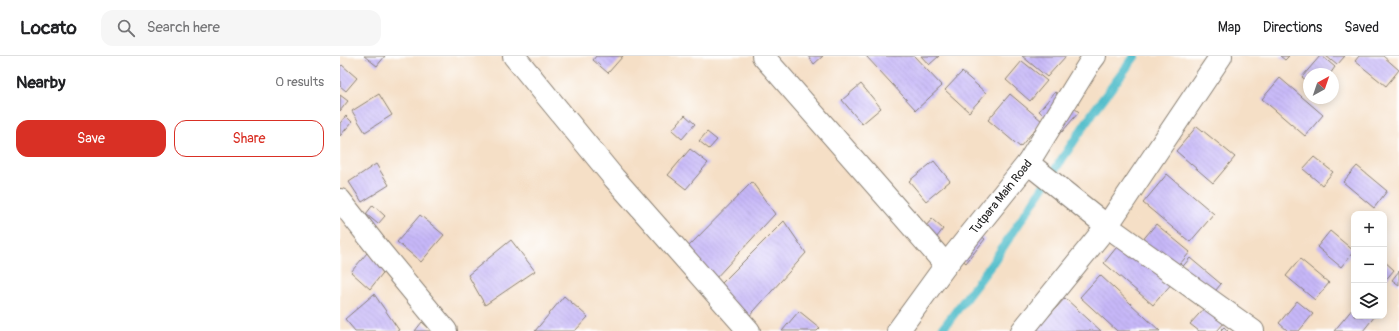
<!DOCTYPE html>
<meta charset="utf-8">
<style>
body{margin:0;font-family:Pangolin,sans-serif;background:#f6f6f6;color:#202124}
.controls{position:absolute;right:12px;bottom:12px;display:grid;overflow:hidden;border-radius:8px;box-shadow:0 2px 10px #0003}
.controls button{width:36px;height:36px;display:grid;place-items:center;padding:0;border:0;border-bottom:1px solid #e0e0e0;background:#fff;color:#202124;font:20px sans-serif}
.compass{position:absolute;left:963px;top:12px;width:36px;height:36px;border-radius:50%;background:#fff;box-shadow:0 2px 10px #0003;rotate:40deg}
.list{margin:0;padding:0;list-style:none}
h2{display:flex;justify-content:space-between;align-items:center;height:52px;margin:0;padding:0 16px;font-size:17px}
h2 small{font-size:13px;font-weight:400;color:#757577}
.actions{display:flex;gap:8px;padding:12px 16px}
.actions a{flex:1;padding:9px 0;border:1px solid #d93025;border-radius:12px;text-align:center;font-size:14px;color:#d93025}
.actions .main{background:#d93025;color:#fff}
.icon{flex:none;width:22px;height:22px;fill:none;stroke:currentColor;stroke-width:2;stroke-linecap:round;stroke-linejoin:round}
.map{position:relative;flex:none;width:1059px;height:275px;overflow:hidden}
header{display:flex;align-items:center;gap:24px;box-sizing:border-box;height:56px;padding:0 20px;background:#fff;border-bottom:1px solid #e0e0e0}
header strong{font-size:19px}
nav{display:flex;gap:22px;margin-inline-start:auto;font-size:14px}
.search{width:280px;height:36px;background:#f6f6f6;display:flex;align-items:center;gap:10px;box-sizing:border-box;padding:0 14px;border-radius:12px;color:#757577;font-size:15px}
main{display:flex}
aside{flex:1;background:#fff}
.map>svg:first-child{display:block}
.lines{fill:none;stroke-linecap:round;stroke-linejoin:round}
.stream{stroke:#52becb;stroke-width:9}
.building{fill:url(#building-back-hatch)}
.minor-casing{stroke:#887e71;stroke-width:24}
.minor{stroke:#fff;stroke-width:22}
.labels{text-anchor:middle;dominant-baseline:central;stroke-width:3;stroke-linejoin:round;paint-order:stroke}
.street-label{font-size:12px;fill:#1c1c1c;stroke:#fff}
</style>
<header>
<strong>Locato</strong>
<div class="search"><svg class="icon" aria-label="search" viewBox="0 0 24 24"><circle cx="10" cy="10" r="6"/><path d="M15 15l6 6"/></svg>Search here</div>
<nav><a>Map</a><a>Directions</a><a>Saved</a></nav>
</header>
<main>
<aside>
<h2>Nearby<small>0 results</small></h2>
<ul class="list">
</ul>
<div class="actions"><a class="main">Save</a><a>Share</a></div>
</aside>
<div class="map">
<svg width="1059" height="275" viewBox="0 0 1059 275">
<defs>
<pattern id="building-back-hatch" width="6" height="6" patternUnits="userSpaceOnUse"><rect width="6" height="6" fill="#c6b7f8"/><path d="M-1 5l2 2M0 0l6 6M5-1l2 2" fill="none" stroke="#aa9dd4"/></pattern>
</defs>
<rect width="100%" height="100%" fill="#fff"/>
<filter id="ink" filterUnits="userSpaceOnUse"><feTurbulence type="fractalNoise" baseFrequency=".025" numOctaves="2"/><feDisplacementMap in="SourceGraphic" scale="8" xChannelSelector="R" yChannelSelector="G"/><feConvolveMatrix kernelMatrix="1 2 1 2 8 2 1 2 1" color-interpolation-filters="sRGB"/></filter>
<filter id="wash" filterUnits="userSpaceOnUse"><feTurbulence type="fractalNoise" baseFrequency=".012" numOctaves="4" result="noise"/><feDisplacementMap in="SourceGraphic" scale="16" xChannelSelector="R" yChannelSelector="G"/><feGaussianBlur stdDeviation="0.9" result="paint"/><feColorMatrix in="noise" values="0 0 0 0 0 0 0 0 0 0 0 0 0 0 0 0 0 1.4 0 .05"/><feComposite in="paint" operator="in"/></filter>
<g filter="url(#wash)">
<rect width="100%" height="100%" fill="#f5dfc6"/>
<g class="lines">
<!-- stream -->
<polyline class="stream" points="601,275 651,209 754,55 795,0"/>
</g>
<g id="blocks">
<!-- building -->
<g class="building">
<polygon points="24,0 45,0 37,10"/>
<polygon points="256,0 283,0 268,17 253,4"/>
<polygon points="468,0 483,0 474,8"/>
<polygon points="526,0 574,0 602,30 576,54"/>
<polygon points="581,0 599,0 589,9"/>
<polygon points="682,0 726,0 707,21"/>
<polygon points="940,0 949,0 945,4"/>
<polygon points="980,0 982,0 995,11 990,18 969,18 969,27 962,21"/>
<polygon points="986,0 1005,0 997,9"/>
<polygon points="1019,0 1043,0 1059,14 1046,30 1015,5"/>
<polygon points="682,5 707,25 690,45 666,24"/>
<polygon points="2,9 17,22 6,35 0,30 0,11"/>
<polygon points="622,16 646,37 629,56 605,34"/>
<polygon points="940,22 983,59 965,80 922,43"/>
<polygon points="521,28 541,52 522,68 502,44"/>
<polygon points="715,36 739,56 722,76 699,55"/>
<polygon points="39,38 52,59 25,76 12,55"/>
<polygon points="670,38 702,65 680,91 648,64"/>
<polygon points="0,39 8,45 0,55"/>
<polygon points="345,59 355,68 342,83 332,74"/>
<polygon points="6,60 12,66 0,80 0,67"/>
<polygon points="857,70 895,101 873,127 836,95"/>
<polygon points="367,76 377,84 369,93 359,85"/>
<polygon points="350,93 368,107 346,133 328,119"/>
<polygon points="974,101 993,116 982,129 963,113"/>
<polygon points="594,105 610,125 586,145 569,125"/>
<polygon points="36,108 49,129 22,146 9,126"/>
<polygon points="1017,110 1047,135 1034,152 1003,126"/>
<polygon points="827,118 874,158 850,186 803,147"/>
<polygon points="412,126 435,158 374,224 345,194"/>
<polygon points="33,149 45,160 38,168 26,158"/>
<polygon points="80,159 104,179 81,206 57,186"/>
<polygon points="592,163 603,173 597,181 585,171"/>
<polygon points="444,165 466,197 406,264 376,233"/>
<polygon points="816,168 850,196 835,214 801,186"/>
<polygon points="632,173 645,183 626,207 613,196"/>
<polygon points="990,175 1014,195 1001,211 977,191"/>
<polygon points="171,184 195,215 145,249 128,219"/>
<polygon points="780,187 833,226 813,249 764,207"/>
<polygon points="27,197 46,213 30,233 11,216"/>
<polygon points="850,202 881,228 870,241 839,215"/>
<polygon points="960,203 989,227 975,244 946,220"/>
<polygon points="1044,205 1054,214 1044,226"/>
<polygon points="1059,215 1059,229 1052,224"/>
<polygon points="760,219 820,275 777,275 740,241"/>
<polygon points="34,238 59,274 57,275 15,275 5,263"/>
<polygon points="224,240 248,261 235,275 195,275"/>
<polygon points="725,242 761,275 695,275"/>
<polygon points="957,245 973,258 959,275 948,275 939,267"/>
<polygon points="867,249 886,265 877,275 859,275 850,268"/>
<polygon points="1014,251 1014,260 1035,260 1023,275 994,275"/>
<polygon points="459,255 480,272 477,275 442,275"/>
<polygon points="82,266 92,275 75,275"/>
<polygon points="884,271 888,275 880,275"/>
</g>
</g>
</g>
<g filter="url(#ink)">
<use href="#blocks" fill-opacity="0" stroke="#887e71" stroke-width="1"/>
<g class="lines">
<!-- minor casing -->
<g class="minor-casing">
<g id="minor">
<polyline points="174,0 274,122 409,275"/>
<polyline points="423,0 606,209"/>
<polyline points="688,107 767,170 913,275"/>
<polyline points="0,144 40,195 106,275"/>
<path id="s1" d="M558,275L606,209L688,107L749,8L755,0"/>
<polyline points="682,275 767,170 881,0"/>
</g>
</g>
<!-- minor -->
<use href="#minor" class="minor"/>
</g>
</g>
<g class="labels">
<!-- street labels -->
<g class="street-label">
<text stroke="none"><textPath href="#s1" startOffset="169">Tutpara Main Road</textPath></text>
</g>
</g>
</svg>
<div class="controls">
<button>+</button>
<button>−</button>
<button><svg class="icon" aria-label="layers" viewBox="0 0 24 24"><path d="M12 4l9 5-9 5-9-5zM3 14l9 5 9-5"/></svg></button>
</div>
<svg class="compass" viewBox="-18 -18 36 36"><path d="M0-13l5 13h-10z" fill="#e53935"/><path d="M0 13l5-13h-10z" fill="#757577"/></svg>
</div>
</main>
